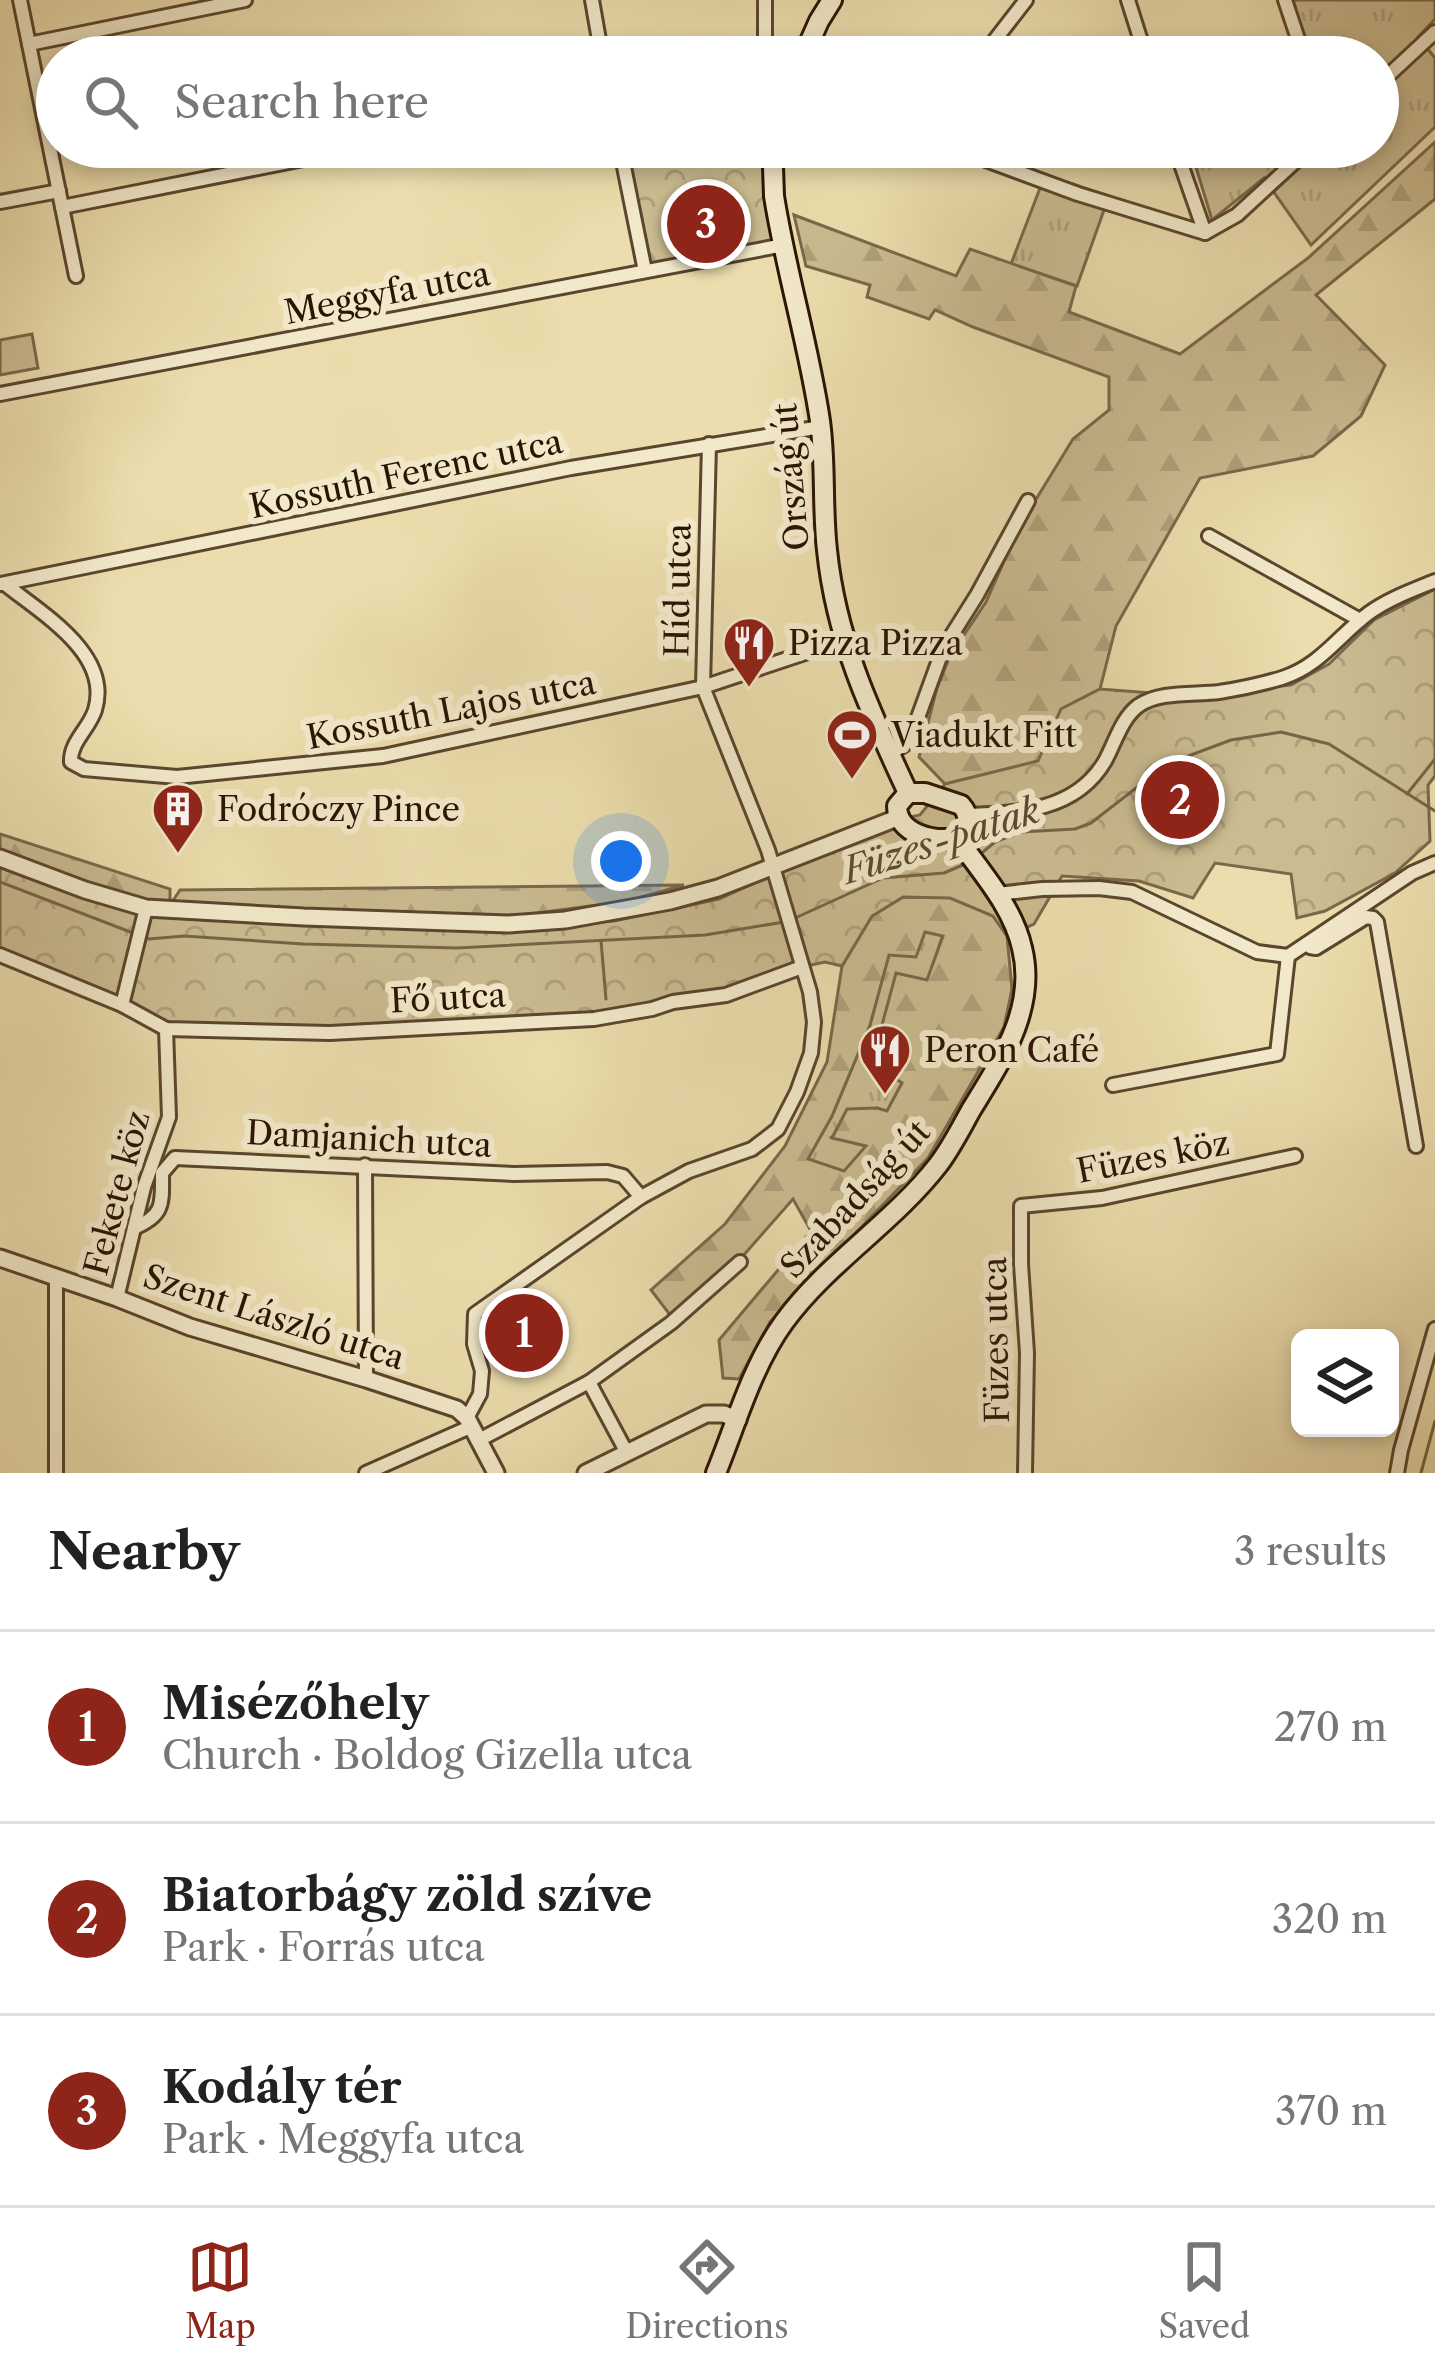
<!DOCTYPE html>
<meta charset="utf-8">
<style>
body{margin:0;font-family:"Libre Caslon Text",serif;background:#f6f6f6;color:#222}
.controls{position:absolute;right:36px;bottom:36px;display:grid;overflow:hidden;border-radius:18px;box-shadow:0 6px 18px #0003}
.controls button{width:108px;height:108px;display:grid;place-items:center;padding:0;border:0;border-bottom:3px solid #e0e0e0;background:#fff;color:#222;font:60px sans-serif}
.you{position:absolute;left:621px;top:861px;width:42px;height:42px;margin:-30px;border:9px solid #fff;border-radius:50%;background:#1a73e8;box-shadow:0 0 0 18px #1a73e833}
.badge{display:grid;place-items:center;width:78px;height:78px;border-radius:50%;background:#8f2418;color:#fff;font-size:39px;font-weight:700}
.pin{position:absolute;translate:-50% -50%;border:6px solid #fff;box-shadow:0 3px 12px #0006}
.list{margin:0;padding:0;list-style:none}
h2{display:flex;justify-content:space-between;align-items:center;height:156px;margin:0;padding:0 48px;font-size:51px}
h2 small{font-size:39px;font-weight:400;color:#767676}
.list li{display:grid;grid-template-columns:78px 1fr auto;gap:36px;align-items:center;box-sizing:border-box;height:192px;padding:0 48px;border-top:3px solid #e0e0e0}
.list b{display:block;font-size:45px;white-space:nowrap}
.list p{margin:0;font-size:39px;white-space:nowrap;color:#767676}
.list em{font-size:39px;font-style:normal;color:#767676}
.icon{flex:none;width:66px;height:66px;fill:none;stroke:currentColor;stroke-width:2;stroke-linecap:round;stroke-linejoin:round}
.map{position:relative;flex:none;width:1435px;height:1473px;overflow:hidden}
.search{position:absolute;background:#fff;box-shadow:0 6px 18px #0003;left:36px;right:36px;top:36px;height:132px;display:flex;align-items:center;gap:30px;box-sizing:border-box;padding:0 42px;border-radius:66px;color:#767676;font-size:45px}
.sheet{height:732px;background:#fff}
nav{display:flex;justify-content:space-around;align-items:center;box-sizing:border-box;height:168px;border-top:3px solid #e0e0e0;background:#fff;font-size:33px;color:#767676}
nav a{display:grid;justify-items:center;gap:6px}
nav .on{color:#8f2418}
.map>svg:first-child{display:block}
.grass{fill:url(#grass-tufts);stroke:#7a684a;stroke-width:3}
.forest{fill:url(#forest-firs);stroke:#7a684a;stroke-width:3;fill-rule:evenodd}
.park{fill:url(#park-crowns);stroke:#7a684a;stroke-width:3}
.pitch{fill:#cabb90;stroke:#7a684a;stroke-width:3}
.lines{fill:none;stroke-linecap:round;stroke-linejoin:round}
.stream{stroke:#766446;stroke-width:3}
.minor-casing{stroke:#5a462e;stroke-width:18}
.tertiary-casing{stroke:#5a462e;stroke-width:21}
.secondary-casing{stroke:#2a1403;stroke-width:24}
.minor{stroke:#f2e9ca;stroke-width:12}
.tertiary{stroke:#f2e9ca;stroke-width:15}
.secondary{stroke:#f2e9ca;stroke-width:18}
.labels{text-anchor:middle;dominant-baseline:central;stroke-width:12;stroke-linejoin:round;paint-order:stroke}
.street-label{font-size:33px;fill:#2a1403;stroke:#f2e9ca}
.poi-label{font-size:33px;fill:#2a1403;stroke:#f2e9ca;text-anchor:start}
.water-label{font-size:36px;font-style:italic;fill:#5d4930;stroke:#f2e9ca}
</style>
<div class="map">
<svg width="1435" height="1473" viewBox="0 0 1435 1473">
<defs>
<pattern id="grass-tufts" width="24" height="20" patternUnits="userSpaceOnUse" patternTransform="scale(3)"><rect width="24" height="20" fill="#cabb90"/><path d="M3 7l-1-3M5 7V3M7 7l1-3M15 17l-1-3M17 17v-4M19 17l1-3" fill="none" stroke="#aea07b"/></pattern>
<pattern id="forest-firs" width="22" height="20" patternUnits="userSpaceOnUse" patternTransform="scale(3)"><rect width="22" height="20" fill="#cabb90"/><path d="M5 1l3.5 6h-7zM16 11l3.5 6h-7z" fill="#aea07b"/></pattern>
<pattern id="park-crowns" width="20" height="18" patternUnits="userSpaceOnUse" patternTransform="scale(3)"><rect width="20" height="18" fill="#cabb90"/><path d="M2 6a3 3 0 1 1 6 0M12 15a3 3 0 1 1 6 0" fill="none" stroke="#aea07b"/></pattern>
</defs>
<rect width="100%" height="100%" fill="#ebddad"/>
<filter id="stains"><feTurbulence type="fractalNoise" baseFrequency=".00167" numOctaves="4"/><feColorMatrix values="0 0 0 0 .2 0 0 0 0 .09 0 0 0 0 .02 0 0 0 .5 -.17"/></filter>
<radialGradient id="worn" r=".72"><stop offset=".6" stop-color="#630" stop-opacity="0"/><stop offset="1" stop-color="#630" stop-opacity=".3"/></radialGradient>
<!-- grass -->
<g class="grass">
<polygon points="1293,0 1435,0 1435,19 1418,37 1435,58 1435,127 1311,245 1264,178 1212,220 1196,167 1225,147 1378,147 1378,57 1310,57"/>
<polygon points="1045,175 1109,196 1077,286 1011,264"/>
<polygon points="925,932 943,935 927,981 897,974 902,1083 887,1112 877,1108 832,1137 867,1146 844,1172 807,1159 832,1116 870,1025 889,954"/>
</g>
<!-- forest -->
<g class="forest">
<polygon points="1435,142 1435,199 1316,295 1385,365 1361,416 1313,456 1200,478 1116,626 1100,689 1061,709 1039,761 945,784 919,757 937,688 950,656 986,602 1019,527 1073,439 1109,410 1109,377 973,327 935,310 929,319 867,297 870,285 806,266 794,215 956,276 970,249 1076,286 1069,312 1180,354 1308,258"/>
<polygon points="0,834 170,889 170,905 180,890 684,885 628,901 507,917 168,911 0,855"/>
<path d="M903,897H950L993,916L1007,936L1012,989L1004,1027L928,1158L770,1322L739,1379L723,1378L719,1340L811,1231L793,1199L728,1273L677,1324L651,1290L725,1224L785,1146L827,1062L842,966L872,916ZM925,932L943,936L927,980L896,973L872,1062L902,1083L887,1111L877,1108L847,1109L832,1138L866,1146L844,1171L808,1159L832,1116L870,1025L889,955L916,957Z"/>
</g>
<!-- park -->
<g class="park">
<polygon points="620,147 765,147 769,204 784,245 645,271"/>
<polygon points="1435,589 1435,776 1428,785 1430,841 1395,873 1325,911 1297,918 1291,874 1215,863 1193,898 1139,881 1062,876 1034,924 1007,936 993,916 950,898 903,897 872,916 842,966 825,962 802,967 726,995 514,1025 166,1029 0,955 0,865 86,898 509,930 614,921 719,899 892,821 920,815 945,784 1038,761 1061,709 1100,689 1191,696 1291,685 1329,664 1374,620"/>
</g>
<!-- pitch -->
<polygon class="pitch" points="32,334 38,368 0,375 0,340"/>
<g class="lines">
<!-- stream -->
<g class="stream">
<polyline points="1407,794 1435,759"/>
<polyline points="978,856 995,842 1021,832 1075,829 1091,823 1167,764 1231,740 1281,732 1329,744 1435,811"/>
<polyline points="0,882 133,933"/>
<polyline points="793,919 883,878 944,873 965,864"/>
<polyline points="142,936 149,939 184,936 303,944 457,948 705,935 784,922"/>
<polyline points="601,941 606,999"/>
<polyline points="1421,1473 1435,1421"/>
</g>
<!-- minor casing -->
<g class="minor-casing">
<g id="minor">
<polyline points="20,0 76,276"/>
<polyline points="592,0 602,57"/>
<polyline points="765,0 765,57"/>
<polyline points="1128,0 1146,57"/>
<polyline points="1285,0 1304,57"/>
<polyline points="29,44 245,0"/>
<polyline points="995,57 995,40 1026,0"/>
<polyline points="1378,85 1435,32"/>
<polyline points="620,147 645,271"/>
<polyline points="951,147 1078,194 1205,233 1237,215 1311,147"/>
<polyline points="1175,147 1205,233"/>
<polyline points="1013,169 1015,147"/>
<polyline points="0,202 59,191"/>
<polyline points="62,207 364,147"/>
<polyline points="0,394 784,245"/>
<polyline points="1209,536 1360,620"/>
<polyline points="1,584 571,468 821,427"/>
<path d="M5,584C42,614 112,654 95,710C89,729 70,742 71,762L84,769L177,777L383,756L703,687L844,640"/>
<polyline points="889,754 904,745 912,734 943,649 977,595 1028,501"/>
<path d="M967,815C1019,813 1076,811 1105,761C1115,743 1121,719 1138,706C1159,691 1194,695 1219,692C1239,689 1262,684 1282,678C1320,666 1338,636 1369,613C1388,599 1413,590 1435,581"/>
<polyline points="997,894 1042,889 1099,888 1132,892 1257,952 1288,956 1412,873 1435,863"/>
<polyline points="1310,947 1316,948 1366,917 1373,918 1377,922 1416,1146"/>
<polyline points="0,955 122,1005 166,1029 330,1033 594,1019 652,1009 673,1002 726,995 802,967"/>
<polyline points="122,1005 146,908"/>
<polyline points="1113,1085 1277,1054 1288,956"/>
<polyline points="365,1165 366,1379"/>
<path d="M134,1228C165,1215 162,1203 162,1173L175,1158L514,1174L607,1172L623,1176L641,1197"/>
<polyline points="56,1277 56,1473"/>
<polyline points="117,1298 144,1187 169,1117 166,1029"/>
<polyline points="589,1382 627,1453"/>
<polyline points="467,1418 480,1394 482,1371 474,1344 475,1314 641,1197 689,1171 752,1149 778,1129 797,1092 811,1053 814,1022 810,992 768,850 703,687 709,444"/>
<polyline points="479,1440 589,1382 671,1323 740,1262"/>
<polyline points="366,1473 470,1427"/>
<polyline points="1025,1473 1027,1353 1021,1264 1021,1206 1102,1198 1295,1156"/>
<polyline points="1397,1473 1401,1450 1435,1329"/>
</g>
</g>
<!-- tertiary casing -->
<g class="tertiary-casing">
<g id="tertiary">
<polyline points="0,858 85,890 146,908 304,917 508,924 565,920 670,901 718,888 897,818"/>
<polyline points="0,1258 117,1298 190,1327 366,1379 457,1409 467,1418 496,1473"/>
<polyline points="586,1473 706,1414 724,1414 738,1420"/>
</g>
</g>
<!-- secondary casing -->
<g class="secondary-casing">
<g id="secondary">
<polyline points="803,57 819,21 832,0"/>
<path d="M777,147L773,167L774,196C786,272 809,346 820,421C826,464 822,507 827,550C836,640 871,713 908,793"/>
<path d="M908,793L897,806C897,834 933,842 957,838"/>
<path d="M908,793H925L961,805C971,816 969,829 957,838"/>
<path d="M716,1473C736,1424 752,1366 784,1322C827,1263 893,1223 938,1165C951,1148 961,1128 971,1110C1001,1061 1037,1008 1022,948C1013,907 981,872 957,838"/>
</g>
</g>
<!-- minor -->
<use href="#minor" class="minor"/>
<!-- tertiary -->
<use href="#tertiary" class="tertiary"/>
<!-- secondary -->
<use href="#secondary" class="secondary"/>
</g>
<!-- icons -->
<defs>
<g id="restaurant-pin" transform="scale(2.7)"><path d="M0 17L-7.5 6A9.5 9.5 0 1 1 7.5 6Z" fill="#8f2418" stroke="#f2e9ca"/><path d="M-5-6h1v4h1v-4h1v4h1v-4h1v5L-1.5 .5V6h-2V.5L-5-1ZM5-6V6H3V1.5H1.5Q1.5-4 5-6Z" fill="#fff"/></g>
<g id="stadium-pin" transform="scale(2.7)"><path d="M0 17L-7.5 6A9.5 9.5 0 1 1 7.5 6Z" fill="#8f2418" stroke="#f2e9ca"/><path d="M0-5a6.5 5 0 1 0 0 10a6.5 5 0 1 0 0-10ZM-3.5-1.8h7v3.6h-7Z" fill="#fff"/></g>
<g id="building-pin" transform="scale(2.7)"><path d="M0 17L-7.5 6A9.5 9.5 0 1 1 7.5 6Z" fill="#8f2418" stroke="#f2e9ca"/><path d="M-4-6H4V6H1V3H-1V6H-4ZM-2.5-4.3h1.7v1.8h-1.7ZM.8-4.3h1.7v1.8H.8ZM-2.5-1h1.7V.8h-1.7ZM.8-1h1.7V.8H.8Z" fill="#fff"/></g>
</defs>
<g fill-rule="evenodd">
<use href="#restaurant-pin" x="749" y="643"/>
<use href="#stadium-pin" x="852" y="735"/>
<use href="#building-pin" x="178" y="809"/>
<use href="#restaurant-pin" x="885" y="1050"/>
</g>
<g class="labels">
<!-- street labels -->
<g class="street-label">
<text transform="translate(387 293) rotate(-11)">Meggyfa utca</text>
<text transform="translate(406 474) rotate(-12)">Kossuth Ferenc utca</text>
<text transform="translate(791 477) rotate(-95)">Ország út</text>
<text transform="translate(678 590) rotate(-89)">Híd utca</text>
<text transform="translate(451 710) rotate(-11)">Kossuth Lajos utca</text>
<text transform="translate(448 998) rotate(-3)">Fő utca</text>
<text transform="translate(369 1139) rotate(3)">Damjanich utca</text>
<text transform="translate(1153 1157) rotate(-11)">Füzes köz</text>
<text transform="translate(117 1193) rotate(-75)">Fekete köz</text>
<text transform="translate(855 1199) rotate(-47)">Szabadság út</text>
<text transform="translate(274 1317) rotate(18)">Szent László utca</text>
<text transform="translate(996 1340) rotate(-91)">Füzes utca</text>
</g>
<!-- poi labels -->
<g class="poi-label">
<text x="788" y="643">Pizza Pizza</text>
<text x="891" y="735">Viadukt Fitt</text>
<text x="217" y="809">Fodróczy Pince</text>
<text x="924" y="1050">Peron Café</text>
</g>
<!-- water labels -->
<g class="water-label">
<text transform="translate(941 840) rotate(-18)">Füzes-patak</text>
</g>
</g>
<rect width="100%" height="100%" filter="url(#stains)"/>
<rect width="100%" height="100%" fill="url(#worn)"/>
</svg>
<div class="controls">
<button><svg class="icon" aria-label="layers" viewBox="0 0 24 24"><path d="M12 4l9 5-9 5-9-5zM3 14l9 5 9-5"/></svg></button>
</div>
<div class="you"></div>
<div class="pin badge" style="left:524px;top:1333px">1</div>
<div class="pin badge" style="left:1180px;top:800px">2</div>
<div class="pin badge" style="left:706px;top:224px">3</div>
<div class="search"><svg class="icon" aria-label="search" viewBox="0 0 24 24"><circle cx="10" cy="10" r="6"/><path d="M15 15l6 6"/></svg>Search here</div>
</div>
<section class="sheet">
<h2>Nearby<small>3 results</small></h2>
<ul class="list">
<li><span class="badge">1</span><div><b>Misézőhely</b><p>Church · Boldog Gizella utca</p></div><em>270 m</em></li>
<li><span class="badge">2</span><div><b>Biatorbágy zöld szíve</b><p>Park · Forrás utca</p></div><em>320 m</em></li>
<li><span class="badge">3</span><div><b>Kodály tér</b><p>Park · Meggyfa utca</p></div><em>370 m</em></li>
</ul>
</section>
<nav>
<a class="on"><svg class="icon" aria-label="map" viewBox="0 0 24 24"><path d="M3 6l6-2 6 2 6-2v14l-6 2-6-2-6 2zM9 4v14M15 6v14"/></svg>Map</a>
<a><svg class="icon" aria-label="directions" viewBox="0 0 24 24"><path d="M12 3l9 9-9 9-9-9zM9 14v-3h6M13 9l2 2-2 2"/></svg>Directions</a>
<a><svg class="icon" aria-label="saved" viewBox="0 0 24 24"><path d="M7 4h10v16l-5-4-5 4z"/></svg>Saved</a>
</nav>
